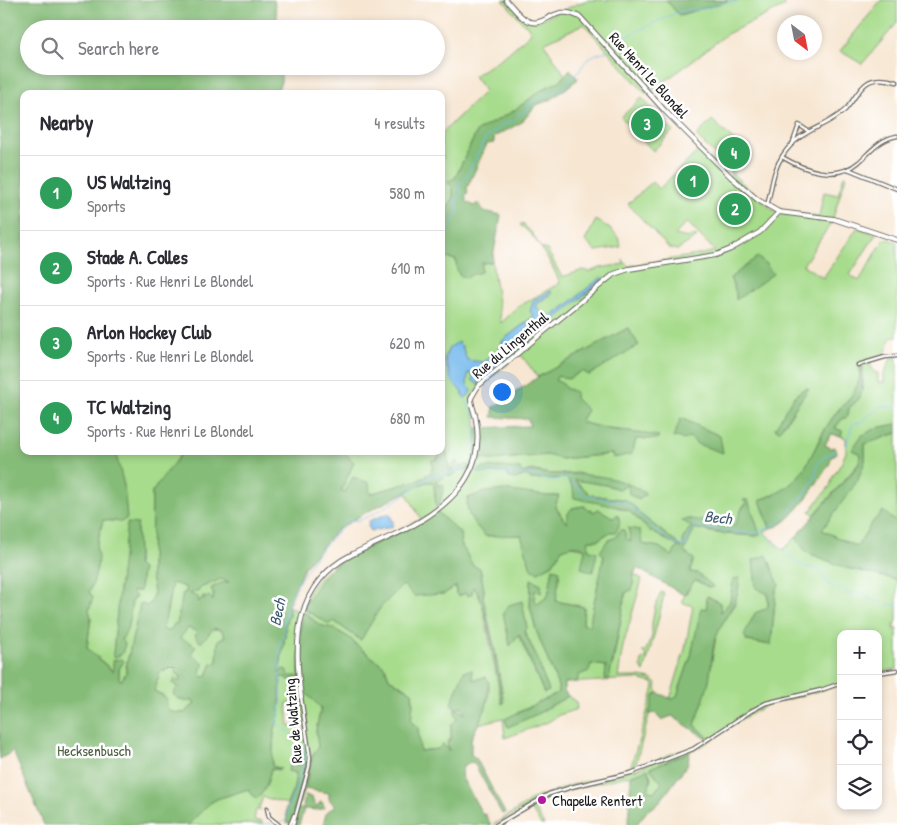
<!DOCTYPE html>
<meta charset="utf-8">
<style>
body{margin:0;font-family:"Patrick Hand",sans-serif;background:#f2f2f3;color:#2b2b33}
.controls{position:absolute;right:15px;bottom:15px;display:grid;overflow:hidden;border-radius:10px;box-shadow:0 2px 8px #0003}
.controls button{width:45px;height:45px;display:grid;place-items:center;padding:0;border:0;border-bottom:1px solid #e1e1e2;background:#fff;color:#2b2b33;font:25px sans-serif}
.compass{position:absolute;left:777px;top:15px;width:45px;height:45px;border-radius:50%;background:#fff;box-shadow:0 2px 8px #0003;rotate:148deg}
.you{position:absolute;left:501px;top:391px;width:18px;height:18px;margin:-12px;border:4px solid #fff;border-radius:50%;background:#1a73e8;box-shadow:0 0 0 8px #1a73e833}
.badge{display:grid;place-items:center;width:32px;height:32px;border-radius:50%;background:#db2777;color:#fff;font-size:16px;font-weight:700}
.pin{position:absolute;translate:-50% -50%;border:2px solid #fff;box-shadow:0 1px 5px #0006}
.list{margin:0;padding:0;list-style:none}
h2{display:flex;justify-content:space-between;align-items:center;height:65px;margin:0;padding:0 20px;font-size:21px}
h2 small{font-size:16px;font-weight:400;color:#7c7c81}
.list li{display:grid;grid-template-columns:32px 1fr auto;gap:15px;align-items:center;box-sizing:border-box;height:75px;padding:0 20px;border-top:1px solid #e1e1e2}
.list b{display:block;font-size:19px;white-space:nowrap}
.list p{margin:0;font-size:16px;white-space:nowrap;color:#7c7c81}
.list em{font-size:16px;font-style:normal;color:#7c7c81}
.icon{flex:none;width:28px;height:28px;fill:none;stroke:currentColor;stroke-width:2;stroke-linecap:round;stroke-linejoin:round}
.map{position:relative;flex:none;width:897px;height:825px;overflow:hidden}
.search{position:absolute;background:#fff;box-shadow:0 2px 8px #0003;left:20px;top:20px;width:425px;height:55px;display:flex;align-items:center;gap:12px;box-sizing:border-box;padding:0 18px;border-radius:28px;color:#7c7c81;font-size:19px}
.panel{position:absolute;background:#fff;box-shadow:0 2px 8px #0003;left:20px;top:90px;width:425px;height:365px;border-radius:10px}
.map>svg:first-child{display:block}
.green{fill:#a7dc8c;stroke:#627c54;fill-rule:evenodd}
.forest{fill:#85bc78;stroke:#506c4a;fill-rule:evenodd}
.water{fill:#78bbed;stroke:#4a6c84}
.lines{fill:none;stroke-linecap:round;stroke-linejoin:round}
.stream{stroke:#78bbed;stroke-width:1}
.minor-casing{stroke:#69635b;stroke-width:5}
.tertiary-casing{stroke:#69635b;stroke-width:6}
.minor{stroke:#fff;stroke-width:2.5}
.tertiary{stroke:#fff;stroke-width:4}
.poi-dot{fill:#b5179e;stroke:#fff;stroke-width:2}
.labels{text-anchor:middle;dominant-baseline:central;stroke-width:5;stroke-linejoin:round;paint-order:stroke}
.street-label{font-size:15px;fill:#1c1c1c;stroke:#fff}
.park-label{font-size:15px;fill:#4d5f43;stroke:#fff}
.poi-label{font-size:15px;fill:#1c1c1c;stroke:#fff;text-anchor:start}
.water-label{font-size:16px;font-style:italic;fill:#415c70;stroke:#fff}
</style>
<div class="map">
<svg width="897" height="825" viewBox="0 0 897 825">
<rect width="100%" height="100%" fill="#fff"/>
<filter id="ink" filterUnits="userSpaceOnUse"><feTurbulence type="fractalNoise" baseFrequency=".02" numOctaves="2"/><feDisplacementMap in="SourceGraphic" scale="10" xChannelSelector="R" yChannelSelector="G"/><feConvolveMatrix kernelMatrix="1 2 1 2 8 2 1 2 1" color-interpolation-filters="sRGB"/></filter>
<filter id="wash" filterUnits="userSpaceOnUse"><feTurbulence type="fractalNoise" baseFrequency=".0096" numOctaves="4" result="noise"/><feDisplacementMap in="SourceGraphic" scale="20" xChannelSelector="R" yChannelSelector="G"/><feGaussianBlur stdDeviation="1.12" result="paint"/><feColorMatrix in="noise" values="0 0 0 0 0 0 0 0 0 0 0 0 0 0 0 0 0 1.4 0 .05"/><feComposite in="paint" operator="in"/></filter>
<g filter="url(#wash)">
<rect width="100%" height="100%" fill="#f7e6d1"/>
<!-- green -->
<g class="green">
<polygon points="503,0 508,0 524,17 536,21 587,0 666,0 679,15 726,2 727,0 783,0 785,6 727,34 651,92 645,93 584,24 544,43 565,75 560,81 543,89 512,112 477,131 455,178 453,188 453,199 441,217 441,159 444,158 441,152 441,134 485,91 474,76 507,54 531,33 527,25 524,24"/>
<polygon points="881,0 897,0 897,23 862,64 840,51"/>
<polygon points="642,98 673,131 653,151 621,117"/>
<path d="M712,120L748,154L732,174L773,210L819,217L824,192L838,195L844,175L846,176L833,218L834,219L803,265L823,278L857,228L876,234L850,275L859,281L885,238L897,242V336L890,338L885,356L872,358L870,364L875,373H878V382H884V374L891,358L897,357V424L876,428L853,450L860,453L859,463L814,515L810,511L830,486L833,476L841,464L846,452V438L841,436L842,431L835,428L841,420L848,416L849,408C866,393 863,387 863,366L860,367L859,382L854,393L838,410L822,433L807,467L796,481L785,490L760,500L770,528L764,532L783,550L796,537L806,552L846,568L897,580V620L893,629H897V669L878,672V634H841V685L767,705L740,720L702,746L650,768L662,783L654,792L648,791L651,778L648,769C612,784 565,783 534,808L544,825H541L531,809L527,808L493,825L529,802L531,799L575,784L620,774L630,770L652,695L654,686L653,683L637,679L564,683L577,681L579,675L591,664L606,666L613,664L626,592L632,590L634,574L642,579L623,646L618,677C630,678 649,674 657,684L656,688L658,693L655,694L634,770C645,765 657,760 668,755C682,750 698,749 708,737L695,725L708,684L716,636L725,618L735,604L733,588L730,602L721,613L720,603L708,596L706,609L702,608L691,656L677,696L674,699H670L685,649L693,606L681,602L695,579L708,587L697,573L690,572L684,552V546L681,548L678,544L636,511L626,500L591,495L573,479L606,485L619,489L578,473L550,474L531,470L522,473L520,469L494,473L526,475L530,479L567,478L573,488L610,505L629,511L650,531L678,546L672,556L659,547L642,544L629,528L632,542L627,540L620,530L616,537L607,541L589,626L583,625L584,607L556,601L553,568L548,596L538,604L534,599L535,589L541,584L531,580L530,606L536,630L558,686V693L505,719L508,727L537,714L568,696L576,702L577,709L559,715L548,722L505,738L503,718L478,724C485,712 494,691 486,677L472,680L458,708L459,706L464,709L466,715L459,710L457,719L451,725V739L449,752L438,749L420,751L418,727L411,723L413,702L412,692L389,678L385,667L355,644L350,638L332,628L319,625L306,613L299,686L321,708L316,730L318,747L312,756L305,789L296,812L294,813V806C301,792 316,758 300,745L302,753L301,761L291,760L288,771L296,773L294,788L287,804L263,797L259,808L261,810H256L254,820L262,822V824L188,825L210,803L217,799L248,789L255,798C266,793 268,780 271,769L279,770L280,768L272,766L274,732L280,712L281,700V681L279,673L285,636V625L289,614L288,606L301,613C306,587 325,571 345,556L334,621L360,640L380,608L403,585L444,594L455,586L456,594L458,596L466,593L467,595L472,587L476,589L481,598L502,704L504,703L495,651L483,597L484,590L480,568L473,566L461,544L460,533L445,521L441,515L360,549L421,519L406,492L426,482H432L434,485L437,507L438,486L436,481L447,475L451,476L459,470H467L460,467L450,472L441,422V261L443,257L482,263L492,262L501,323L519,306L560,283C553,266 536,235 520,225L522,223L532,233L541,248L547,250L562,277L583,270L589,272L600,268L624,264L623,260L628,266L698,255L715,251L687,222L675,235L688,238L692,235L697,237L677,250L669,248L628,204L652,182L659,189L700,149L729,178L731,174L729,172L731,170L696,136ZM765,263L772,274L736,299V293ZM602,278L603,280L583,296L472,374L468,373L466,385L468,396L465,397C459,389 443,367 445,357C447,349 453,347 458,342L462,346L467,361L483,362L498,352L503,340L534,316V300L552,294L539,302L536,306L544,317L547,319C567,307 583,290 602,278ZM628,328L638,345L589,374L582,371L568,379L558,376L555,380L587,410L579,422L608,429L632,431L636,439L633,451L613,458L612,454L561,459L547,455L490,460L479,458L476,418L471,398L479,387L520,354L538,377ZM808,388L785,424L775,429C783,417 792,391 808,388ZM558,496L555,506L567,525L572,508L584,506L594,512L598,509L614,518L610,532L598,540H588V549L571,546L562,549L553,564L538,572L521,535L485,536C475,523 464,514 468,498ZM748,500L757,536C732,534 703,536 683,520L690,519L735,525L743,506L747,504L744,501ZM776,590L771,645L747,641L755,613L765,609L768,606V594ZM522,602L527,628L524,630L539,662L541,671L549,691L544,693L518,634ZM301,698L306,734H300L299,724L291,726L289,725L287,703L298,701Z"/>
<path d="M596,220C607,226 620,234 621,247L596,251L585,241Z"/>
<polygon points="897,433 897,523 883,511 871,524 857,547 822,530 865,461 865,444"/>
<path d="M115,451H183L152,492L151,577L154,592L151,603L146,606L140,605L126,667V673L121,681L119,678V669L124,661H113L114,672L87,648L91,617L89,611L93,597L88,592L92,586L96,548L103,520L121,522ZM128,523L137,528L138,556L137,565L142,569L140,591H132L131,593L136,596C130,602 131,610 129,619C127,633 119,644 113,656L119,590Z"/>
<polygon points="343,451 440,451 432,472 419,480 369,494 341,491 354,462"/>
<polygon points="221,579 231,582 213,592 213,602 198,602 190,594 200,588"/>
<polygon points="172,582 185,587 187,592 183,593 177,624 170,631 162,630 167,613"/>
<path d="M661,592L664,594C659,620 651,646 644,672L641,667L642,659L647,657L642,651L646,650L652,636V623L655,607Z"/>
<path d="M188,628C203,635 207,627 222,630L225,637L218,640L217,664L212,663L207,676L203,678L191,654L179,638Z"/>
<polygon points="177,668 181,676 180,683 175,680 173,683 195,704 184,713 171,712 166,706 163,695 154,691 160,672 168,669"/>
</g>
<!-- forest -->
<g class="forest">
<path d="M0,0H274L279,29H29V66H281V82L276,94H24V451H115L124,485L127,518L121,522L103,520L96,547C101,559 95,581 89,592L93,597L89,610L91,617L87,648L113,672V660L122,659L124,661L119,669V678L121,681L126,673V667L140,605L141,603L146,606L151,603L154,592L151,577L152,492L183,451H343L354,462L341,491L345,492L353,477L369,483L370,494L419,480L432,472V460L438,459L441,451V422L450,471L452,470L455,462H458L460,467L468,464L469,466L467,470H459L451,476L446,475L436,481L438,486L442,484L444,486L440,504L436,507L434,485L432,482H426L365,513L337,530L304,567L288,606L289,614L285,625V636L279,673V674L283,669L287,670L288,676H297V678L288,680L287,678L280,677V712L274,732L272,766L281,769H271C268,780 266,793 256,799L248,789L217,799L210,803L188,825H44L13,751L0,759V614L1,613L0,605ZM221,579L229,582L221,583L211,588L214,595L213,601L209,596L203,600L205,596L204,595L199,602L198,597L190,594L194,592H198L200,588ZM172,583L185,587L187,592L183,593L177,624H174L170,631L163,630ZM188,628L198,632L195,636L201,643L214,628L222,630L225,637L218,640L217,664L212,663L207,676L203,677L200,670L203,666V663L191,654L196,646L180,638ZM176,668L175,673L181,677L180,682L175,679L173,683L178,687L173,694C177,700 186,702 193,701L195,704L184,713L171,712L166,706L167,699L154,691L160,672L168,669Z"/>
<polygon points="666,0 727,0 726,2 679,15"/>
<path d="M570,69L578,79L552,99L536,105L522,122L494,137V143L487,144L467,188L468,193L465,196L467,202L474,206L478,203L484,211L501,215L492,262L482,263L481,272L471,275L467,278C456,275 457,271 456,260L443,257L441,261V217L453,199V188L447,182L455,178L477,131L512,112L543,89L560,81Z"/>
<polygon points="757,257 765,263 773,274 736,300 736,293 730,278"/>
<polygon points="628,328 639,345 589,375 582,371 568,379 558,376 555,380 563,384 565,388 576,392 575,398 587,410 580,422 608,429 659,436 657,439 636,439 632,454 613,458 612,454 561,459 547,455 490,460 479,458 476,453 477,428 530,426 528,419 492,417 494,407 538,377"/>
<path d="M862,365V392L859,399L849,408L848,416L841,420L835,428L842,431L841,436L831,434L825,445L831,448L835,447L837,453L831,457L830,463C818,480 792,527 770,528L760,500C809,484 806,457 831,420C839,408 853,398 858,383C861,378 859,371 862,365Z"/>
<path d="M809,388L779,431L775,428C783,417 792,390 809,388Z"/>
<polygon points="681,418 720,436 723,453 697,444 690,437 683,440 678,437 673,438"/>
<polygon points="897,424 897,433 865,444 865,461 858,480 822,530 857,547 871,524 883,511 897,523 897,580 846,568 806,552 796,537 859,464 860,454 852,450 861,436 876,428"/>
<path d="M502,467L520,469L522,473C533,470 541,473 553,474C585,474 618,474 646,494L639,500L629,494L628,485L619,489L606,485L574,480L591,495L626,500L637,509L636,511L678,544L681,548L684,546L682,540L690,528L692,527L682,520L689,519L735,525L743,506L747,504L743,500H748L760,534L757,536L720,533L693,528L694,530L684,552L694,559L690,572L697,573L714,587H708L695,580L684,595L637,568L634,574L632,590L626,592L609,679H605L606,666L591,664L589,671L579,675L577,682L564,683V691L568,696L537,714L508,727L505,719L558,693V686L536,630L530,606L531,579L541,584L542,592L535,590L534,599L538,604L548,596L553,568L560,570L556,601L584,607L583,624L589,626L604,556L600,552L607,541L616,537L620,530H624L627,539L631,542L628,528L640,530L642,544L659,547L672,556L678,546L650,531L629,511L622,508L574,498L573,488L567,478L530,479L526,475L515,479L509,478L507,473H481L477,471L482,468Z"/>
<path d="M503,490L547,496H559L555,506L567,524V515L572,508L584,506L594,512L598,509L614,518L617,514C621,520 620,525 616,532H610L598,540H589L588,549L597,552L593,572L581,568L585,549L580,546H571L562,549L553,564L538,572L531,569L521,535L485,536C475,524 464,514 468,498L484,492Z"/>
<path d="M436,511L460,533L461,544L473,566L480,568L484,590L483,597L495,651L504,703L502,704C498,683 487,598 473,587L472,594L467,596L466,593L458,596L456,594V586L444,594L414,596L403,585L380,608L361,640L334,621L329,624L307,611L304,606L323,577L343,559L403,531Z"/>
<path d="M127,523L138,524L137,528L138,556L137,565L142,569L140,591H132V593L136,596L132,600C130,612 130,630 121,640L125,644L122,654L116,657L113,656V654L119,590Z"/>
<polygon points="767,555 779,585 776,590 771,645 747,641 744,635 755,613 765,609 768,606 768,594 756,588 753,560"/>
<path d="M739,578C740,603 725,614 717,635C711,650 712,669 708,685C705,698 699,712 695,725L708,737L707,739L672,716L661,720L655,713L649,714L655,694C662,692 667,699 674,699L677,696L691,656L701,608L706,609L707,603L706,599L707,596L720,603L721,612L730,602L733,579Z"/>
<polygon points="522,601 527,628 524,631 539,662 541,671 549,691 544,693 519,634 510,646 503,613 509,605"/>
<path d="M303,613H305L319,625L332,628L350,638L355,644L385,667L389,678L412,692L413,702L411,722L418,727L420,751L438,749L443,744L449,751L447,742L451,739V725L457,719L454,708L465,714L464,709L460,706L458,709L451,704L464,671L472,670L473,680L486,677L489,682L486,708L471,739V755L476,758L505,813L502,814L474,763L470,762L463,766L461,776L483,815L485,814L491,825H324C325,817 325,810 334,808V805L329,799V793L305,789L312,756L318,747L316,730L321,708L299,686V643Z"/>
<path d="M300,742C313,764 305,776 298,797C296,803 294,806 294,812L299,809H303L304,800L306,795L312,798L315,806H318L320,802H322L325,808L319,810L304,809L299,825H293V823H287L286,808L294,788L296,773L288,771L291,760L301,761L302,753Z"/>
<polygon points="690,752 687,765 668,791 657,805 648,810 636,825 628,825 631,776 648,769 651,778 648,791 654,792 662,783 650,768"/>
</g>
<!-- water -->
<g class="water">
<path d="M602,277L603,279L478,384L473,381L472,374L468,373L467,385L472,390L468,396L464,398L461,391L451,380L446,362L445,357L449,348L458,342L462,346L467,360L483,362L498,352L503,340L534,317L530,311L534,300L550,291L552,292L539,302L536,306L544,317L547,319C568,307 583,290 602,277Z"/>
<polygon points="386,514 390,514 393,522 392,527 371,531 368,526 369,521"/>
</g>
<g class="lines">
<!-- stream -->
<g class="stream">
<polyline points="612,48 620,41 639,30 678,12 703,9 726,2 732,3 740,0"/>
<path d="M441,243L460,208L456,205L455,198H459L462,191L457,186L464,181L485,139L504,124L513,121L517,116L527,110L529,104C539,101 542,93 552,94L556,90H562L577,72H579C586,58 592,54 608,51"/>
<polyline points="441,354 451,380 459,388"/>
<polyline points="464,396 474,417"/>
<polyline points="847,446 848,437 853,424 863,422 869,414 871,414 881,406 897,407"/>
<polyline points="474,452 475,423"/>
<polyline points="471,462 474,456"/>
<path d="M473,471L481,473L530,474L549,481L563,478H568L575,487H578L582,494L585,495C592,497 623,501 627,504C645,516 661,543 685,546L694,526L742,533H755L777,524L804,495L814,479L818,463L826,455L835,452"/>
<polyline points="763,531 776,545"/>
<polyline points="782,550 802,566 817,569 821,572 829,585 851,594 859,592 874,601 897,606"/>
<path d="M279,823C281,822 284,822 286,820C289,816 287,809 289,805C294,790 308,765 304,749C301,739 285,729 276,723L280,712L281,700L279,647L284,635V620L289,601L300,579L317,554L347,521L354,520L357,521C375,515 397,500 413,489C420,485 425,478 433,475L441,477L451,472L467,470"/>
<polyline points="261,825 275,823"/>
</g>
</g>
</g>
<g filter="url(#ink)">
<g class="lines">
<!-- minor casing -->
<g class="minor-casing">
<g id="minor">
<polyline points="793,142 799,125 808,131"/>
<path d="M782,157C804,170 836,182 859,162C871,151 880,139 897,136"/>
<polyline points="848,169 897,189"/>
<path d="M767,206C772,188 772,171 783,155C801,128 824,129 845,110C853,102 858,89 867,83C876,77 887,79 897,82"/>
<polyline points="858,365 885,357 897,356"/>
<polyline points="878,673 897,670"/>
<polyline points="267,808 269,817 279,825"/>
<polyline points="290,825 294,815"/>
<polyline points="293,825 309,767 310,758 301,697"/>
<polyline points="496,825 549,794 575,786 631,773 693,749 751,711 766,703 821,690 841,683"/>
</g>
</g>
<!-- tertiary casing -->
<g class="tertiary-casing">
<g id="tertiary">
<path d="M506,0C512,6 518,15 526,20C545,31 554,1 581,18L665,111L731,177L758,200L779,212L834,219L897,240"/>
<path d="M301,697C293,641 295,584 351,555C384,538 415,529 444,504C458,492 470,476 475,458C478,446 478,431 476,420C475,412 471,406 471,398L478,386L614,274L629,269L716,255L731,249L760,232L779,212"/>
</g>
</g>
<!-- minor -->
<use href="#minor" class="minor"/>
<!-- tertiary -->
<use href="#tertiary" class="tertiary"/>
</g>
</g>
<!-- markers -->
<circle class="poi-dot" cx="542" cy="800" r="5"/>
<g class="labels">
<!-- street labels -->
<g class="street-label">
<text transform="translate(649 75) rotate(48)">Rue Henri Le Blondel</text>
<text transform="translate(510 345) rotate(-40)">Rue du Lingenthal</text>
<text transform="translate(293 721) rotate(-95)">Rue de Waltzing</text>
</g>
<!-- park labels -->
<g class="park-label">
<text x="94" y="750">Hecksenbusch</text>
</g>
<!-- poi labels -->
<g class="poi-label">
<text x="552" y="800">Chapelle Rentert</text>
</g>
<!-- water labels -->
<g class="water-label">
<text transform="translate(718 517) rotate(6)">Bech</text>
<text transform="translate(277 612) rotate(-78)">Bech</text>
</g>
</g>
</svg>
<div class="controls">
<button>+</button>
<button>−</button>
<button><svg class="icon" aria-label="locate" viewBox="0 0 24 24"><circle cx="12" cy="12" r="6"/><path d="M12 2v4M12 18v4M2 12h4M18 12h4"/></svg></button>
<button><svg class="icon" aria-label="layers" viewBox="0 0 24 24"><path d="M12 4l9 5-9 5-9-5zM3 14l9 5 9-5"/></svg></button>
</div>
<svg class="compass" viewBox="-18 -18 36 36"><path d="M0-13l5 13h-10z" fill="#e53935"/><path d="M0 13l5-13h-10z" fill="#7c7c81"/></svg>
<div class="you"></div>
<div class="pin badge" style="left:693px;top:181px;background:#2e9e5b">1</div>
<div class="pin badge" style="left:735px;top:209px;background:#2e9e5b">2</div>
<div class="pin badge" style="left:647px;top:124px;background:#2e9e5b">3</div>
<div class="pin badge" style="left:734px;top:153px;background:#2e9e5b">4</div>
<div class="search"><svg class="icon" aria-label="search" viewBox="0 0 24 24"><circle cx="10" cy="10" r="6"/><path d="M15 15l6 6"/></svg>Search here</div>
<section class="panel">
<h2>Nearby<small>4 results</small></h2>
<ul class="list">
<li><span class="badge" style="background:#2e9e5b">1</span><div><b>US Waltzing</b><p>Sports</p></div><em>580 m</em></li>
<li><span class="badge" style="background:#2e9e5b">2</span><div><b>Stade A. Colles</b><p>Sports · Rue Henri Le Blondel</p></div><em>610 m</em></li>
<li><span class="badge" style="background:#2e9e5b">3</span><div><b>Arlon Hockey Club</b><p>Sports · Rue Henri Le Blondel</p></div><em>620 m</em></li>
<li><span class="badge" style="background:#2e9e5b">4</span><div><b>TC Waltzing</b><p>Sports · Rue Henri Le Blondel</p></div><em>680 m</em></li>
</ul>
</section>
</div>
